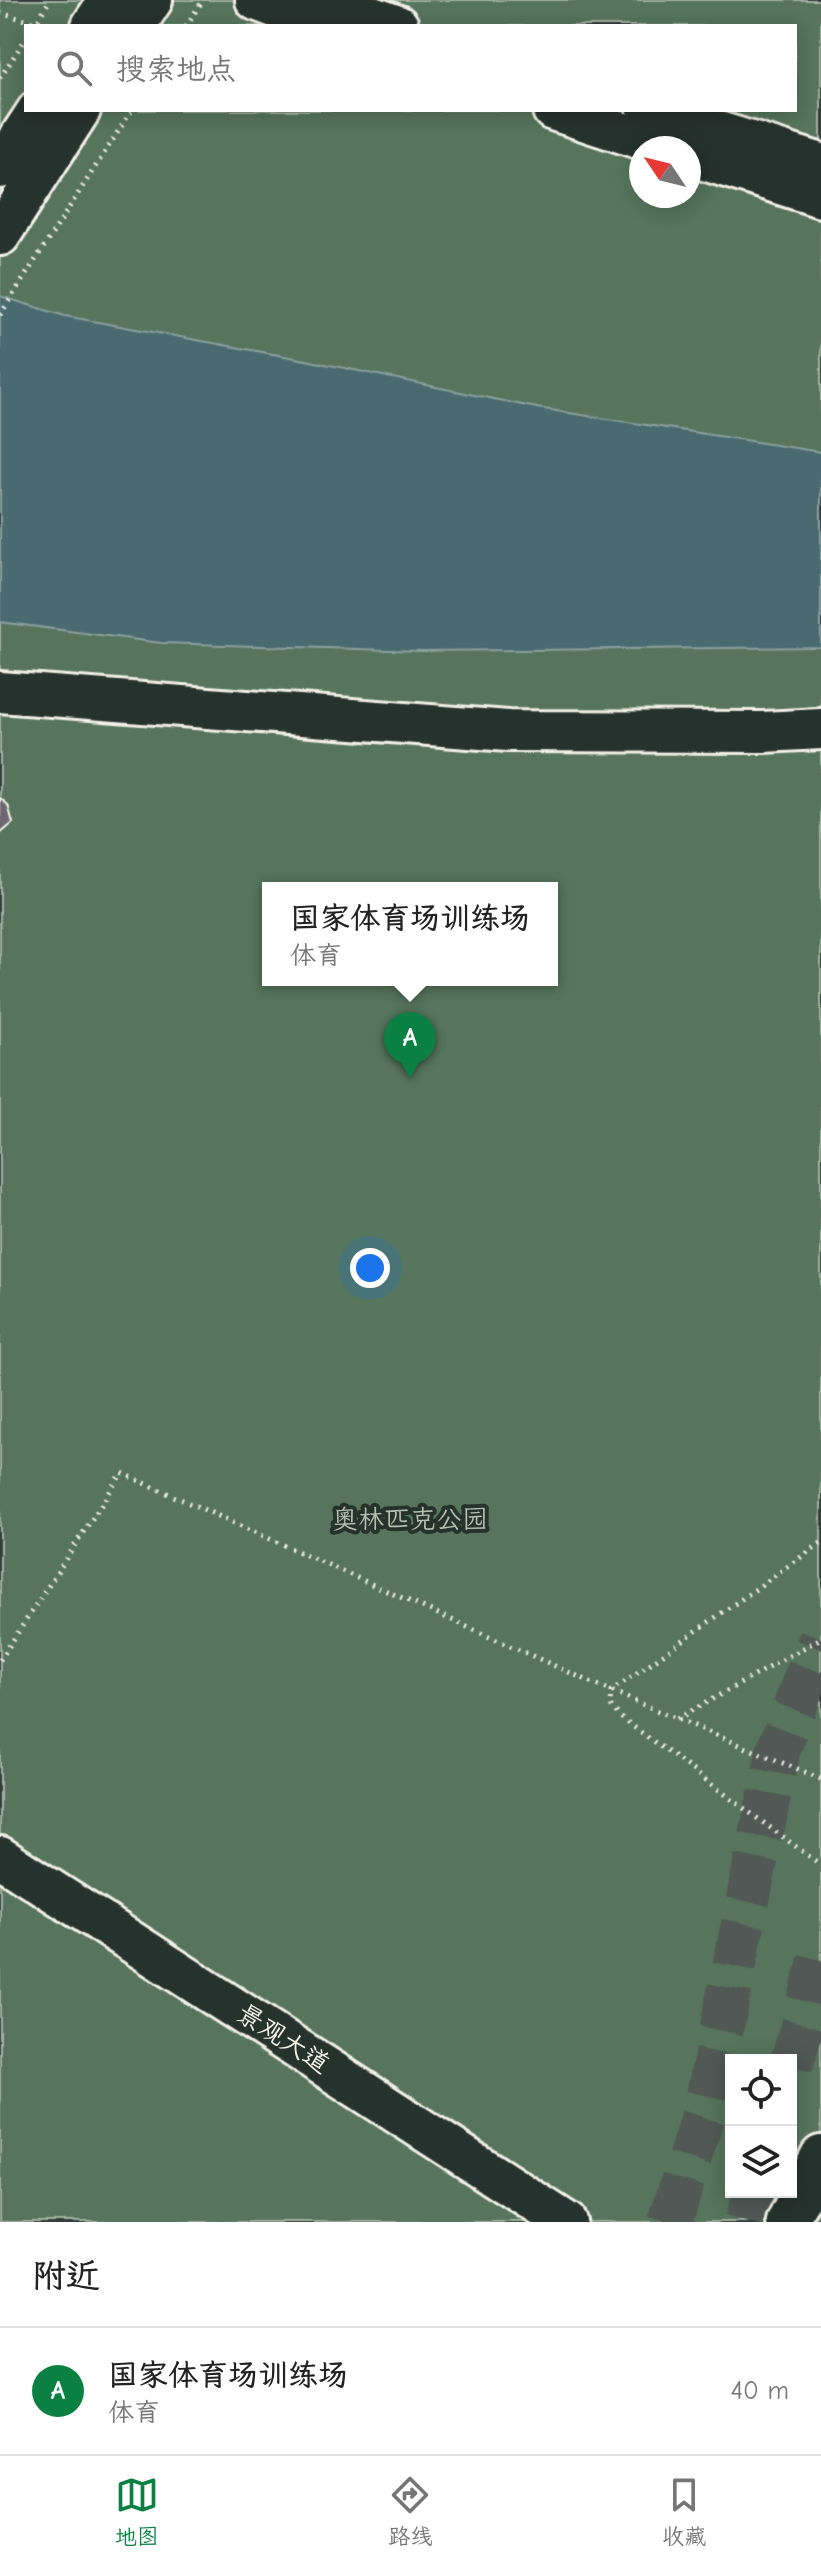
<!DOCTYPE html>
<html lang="zh">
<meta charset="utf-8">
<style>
body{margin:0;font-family:"Comic Neue","LXGW WenKai TC",sans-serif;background:#f2f2f2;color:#222}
.controls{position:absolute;right:24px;bottom:24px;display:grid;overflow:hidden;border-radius:0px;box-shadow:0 4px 20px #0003}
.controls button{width:72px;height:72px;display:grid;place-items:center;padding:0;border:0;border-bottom:2px solid #e0e0e0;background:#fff;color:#222;font:40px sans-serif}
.compass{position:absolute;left:629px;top:136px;width:72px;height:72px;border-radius:50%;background:#fff;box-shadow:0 4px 20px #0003;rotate:305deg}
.you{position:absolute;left:370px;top:1268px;width:28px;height:28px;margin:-20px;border:6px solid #fff;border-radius:50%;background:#1a73e8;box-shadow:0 0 0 12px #1a73e833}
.badge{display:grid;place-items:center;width:52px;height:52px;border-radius:50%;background:#0b8043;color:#fff;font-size:26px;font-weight:700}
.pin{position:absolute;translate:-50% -66px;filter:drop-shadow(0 2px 4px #0008)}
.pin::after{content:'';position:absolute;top:42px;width:28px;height:24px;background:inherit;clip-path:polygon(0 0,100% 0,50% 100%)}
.popup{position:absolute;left:262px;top:882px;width:296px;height:104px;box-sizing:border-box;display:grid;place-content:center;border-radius:0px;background:#fff;filter:drop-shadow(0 2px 6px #0005);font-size:26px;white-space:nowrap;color:#767676}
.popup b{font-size:30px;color:#222}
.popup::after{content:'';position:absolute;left:50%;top:100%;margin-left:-16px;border:16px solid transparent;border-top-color:#fff}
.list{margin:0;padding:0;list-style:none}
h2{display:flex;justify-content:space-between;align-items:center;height:104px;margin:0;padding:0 32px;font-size:34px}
h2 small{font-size:26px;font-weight:400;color:#767676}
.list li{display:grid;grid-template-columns:52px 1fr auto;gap:24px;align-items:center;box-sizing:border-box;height:128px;padding:0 32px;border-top:2px solid #e0e0e0}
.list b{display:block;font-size:30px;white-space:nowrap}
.list p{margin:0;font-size:26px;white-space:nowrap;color:#767676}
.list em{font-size:26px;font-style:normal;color:#767676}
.icon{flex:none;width:44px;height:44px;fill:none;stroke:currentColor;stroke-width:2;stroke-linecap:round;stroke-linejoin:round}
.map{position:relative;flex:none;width:821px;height:2222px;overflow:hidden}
.search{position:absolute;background:#fff;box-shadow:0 4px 20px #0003;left:24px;right:24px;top:24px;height:88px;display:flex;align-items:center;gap:20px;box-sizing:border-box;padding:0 28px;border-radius:0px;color:#767676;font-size:30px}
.sheet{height:232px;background:#fff}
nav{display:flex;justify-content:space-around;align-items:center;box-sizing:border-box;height:112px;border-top:2px solid #e0e0e0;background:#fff;font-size:22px;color:#767676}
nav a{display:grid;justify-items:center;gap:4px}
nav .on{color:#0b8043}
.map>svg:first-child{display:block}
.green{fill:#56745c;stroke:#a5b2a2;stroke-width:2;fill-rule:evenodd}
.water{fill:#496a70;stroke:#8da0a0;stroke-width:2}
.building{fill:#6d6771;stroke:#f4f1e8;stroke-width:2}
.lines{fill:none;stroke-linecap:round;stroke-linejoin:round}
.major-tunnel{stroke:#515855;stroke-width:44;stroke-dasharray:44 22;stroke-linecap:butt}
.minor-casing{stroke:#f4f1e8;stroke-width:46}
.path{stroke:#f4f1e8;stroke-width:5;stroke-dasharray:2 6;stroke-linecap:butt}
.minor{stroke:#26332d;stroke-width:40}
.labels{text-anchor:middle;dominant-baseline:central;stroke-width:8;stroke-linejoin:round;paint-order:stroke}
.park-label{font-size:26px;fill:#b5bfb0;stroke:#26332d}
.street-label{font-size:26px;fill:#f4f1e8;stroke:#26332d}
</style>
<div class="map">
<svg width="821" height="2222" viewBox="0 0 821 2222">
<rect width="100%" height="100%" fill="#343d3b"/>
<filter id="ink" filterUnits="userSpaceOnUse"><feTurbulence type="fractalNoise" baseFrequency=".0125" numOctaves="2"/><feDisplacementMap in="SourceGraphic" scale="16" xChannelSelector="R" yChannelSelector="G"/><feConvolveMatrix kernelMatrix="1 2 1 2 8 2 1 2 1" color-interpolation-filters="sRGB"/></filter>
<g filter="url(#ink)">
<!-- green -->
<path class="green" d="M0,0H821V2222H0ZM26,26H795V110H26ZM641,148H689V196H641ZM268,888H552V980H268ZM731,2060H791V2192H731Z"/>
<!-- water -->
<polygon class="water" points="0,296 65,316 306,360 537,408 821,452 821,647 422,651 161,643 0,622"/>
<!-- building -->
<polygon class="building" points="0,798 8,805 13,823 0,834"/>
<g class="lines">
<!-- major-tunnel -->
<g class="major-tunnel">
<polyline points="791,2066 821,1959"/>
<polyline points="670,2222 706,2105 779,1748 821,1638"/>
<polyline points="746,2222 755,2192"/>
</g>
<!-- minor casing -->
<g class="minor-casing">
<g id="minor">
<polyline points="256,0 325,26"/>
<polyline points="326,0 398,26"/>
<polyline points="92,26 109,0"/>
<polyline points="135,26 152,0"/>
<polyline points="553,110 669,148"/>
<polyline points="648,110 821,164"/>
<polyline points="689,155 821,197"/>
<polyline points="0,168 38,110"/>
<polyline points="0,235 80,110"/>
<polyline points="0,692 508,731 763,732 821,729"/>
<polyline points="0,1857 566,2222"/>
<polyline points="787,2222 821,2156"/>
</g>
</g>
<!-- path -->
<g class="path">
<polyline points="0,13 36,23"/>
<polyline points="34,26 50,0"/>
<polyline points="186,26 203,0"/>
<polyline points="0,78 26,38"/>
<polyline points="0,315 132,110"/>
<polyline points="821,1543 611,1691 610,1705 620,1717 821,1865"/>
<polyline points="0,1660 122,1473 611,1691 821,1779"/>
<polyline points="677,1719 821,1638"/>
</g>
<!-- minor -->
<use href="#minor" class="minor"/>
</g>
</g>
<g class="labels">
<!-- park labels -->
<g class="park-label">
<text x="410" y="1520">奥林匹克公园</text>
</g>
<!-- street labels -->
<g class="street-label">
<text transform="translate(283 2039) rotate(33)">景观大道</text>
</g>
</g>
</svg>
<div class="controls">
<button><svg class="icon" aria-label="locate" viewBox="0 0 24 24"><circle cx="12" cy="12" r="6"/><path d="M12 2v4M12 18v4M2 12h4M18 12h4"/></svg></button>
<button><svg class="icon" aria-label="layers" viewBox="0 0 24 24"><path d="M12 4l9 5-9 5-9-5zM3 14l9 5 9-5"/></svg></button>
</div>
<svg class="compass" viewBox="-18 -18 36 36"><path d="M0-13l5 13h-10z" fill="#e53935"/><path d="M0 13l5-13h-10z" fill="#767676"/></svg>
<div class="you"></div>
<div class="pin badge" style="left:410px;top:1078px">A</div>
<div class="popup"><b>国家体育场训练场</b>体育</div>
<div class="search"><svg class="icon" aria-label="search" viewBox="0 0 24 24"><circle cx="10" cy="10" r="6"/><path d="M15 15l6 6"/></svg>搜索地点</div>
</div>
<section class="sheet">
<h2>附近<small></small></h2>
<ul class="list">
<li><span class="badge">A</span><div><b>国家体育场训练场</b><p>体育</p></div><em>40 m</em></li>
</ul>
</section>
<nav>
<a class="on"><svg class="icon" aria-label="map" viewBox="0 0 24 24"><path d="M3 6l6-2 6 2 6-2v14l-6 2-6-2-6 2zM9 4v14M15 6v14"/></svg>地图</a>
<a><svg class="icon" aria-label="directions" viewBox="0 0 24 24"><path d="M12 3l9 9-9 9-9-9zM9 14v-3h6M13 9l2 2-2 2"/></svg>路线</a>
<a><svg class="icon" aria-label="saved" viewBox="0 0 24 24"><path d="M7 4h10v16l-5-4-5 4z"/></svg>收藏</a>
</nav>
